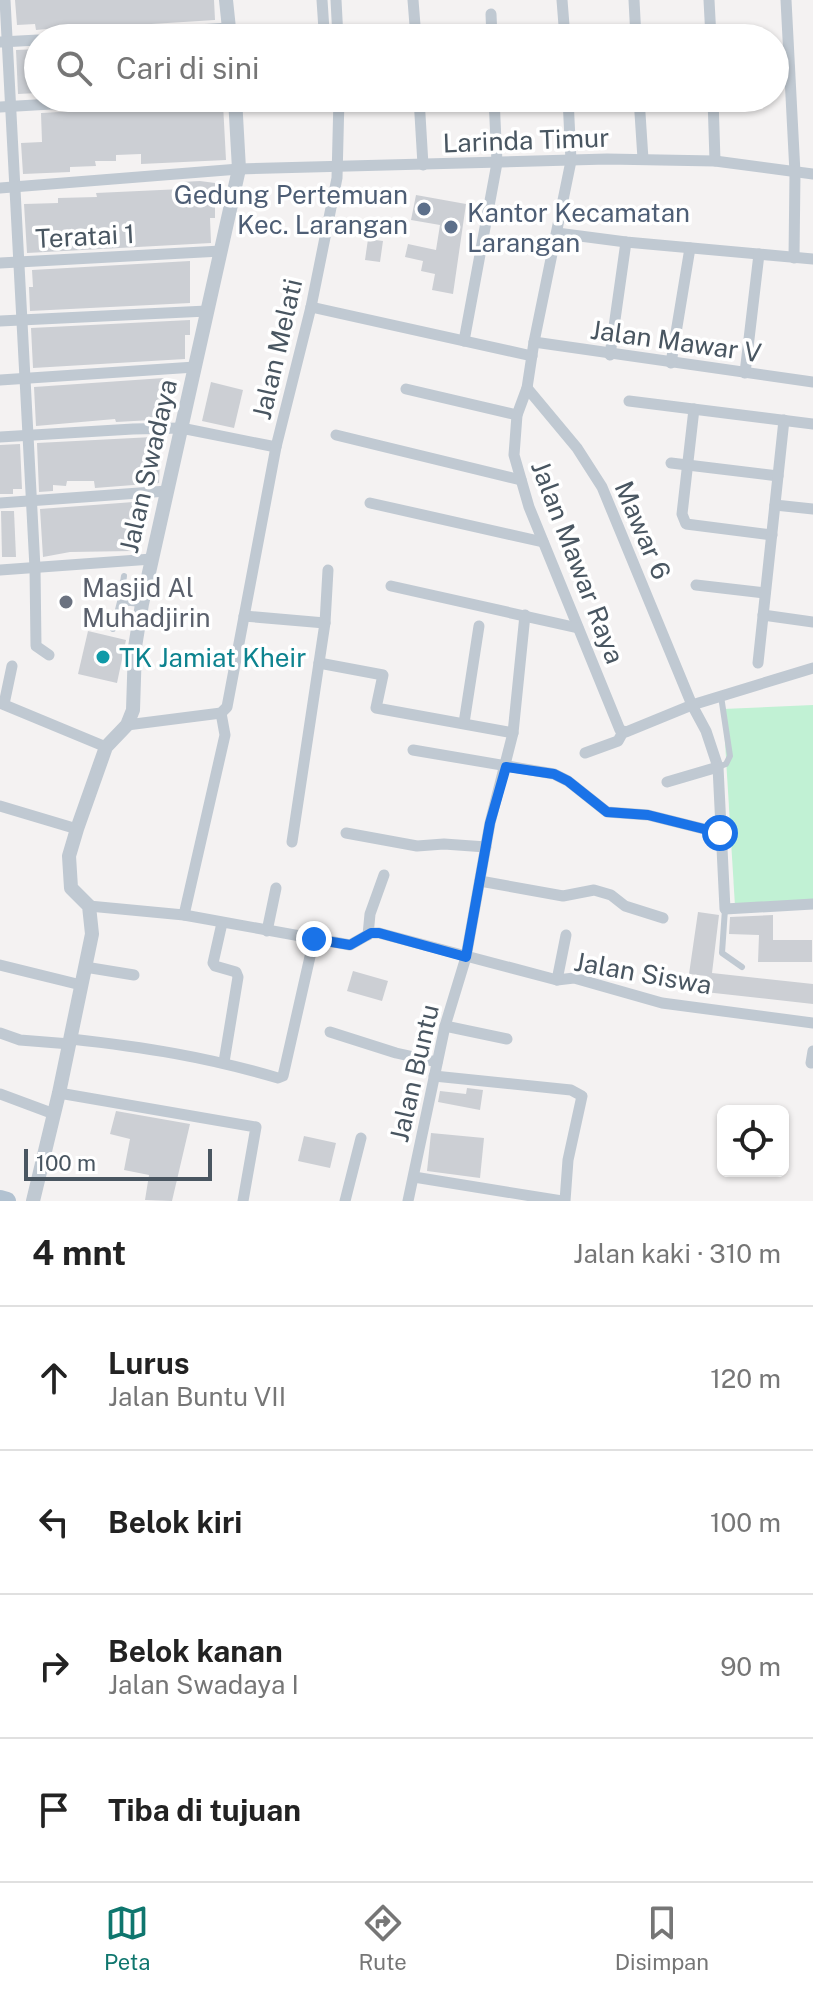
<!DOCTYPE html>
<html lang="id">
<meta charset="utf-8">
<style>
body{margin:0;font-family:"Public Sans",sans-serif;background:#f2f2f2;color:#222}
.controls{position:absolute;right:24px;bottom:24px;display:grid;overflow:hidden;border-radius:12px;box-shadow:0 2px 6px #0004}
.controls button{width:72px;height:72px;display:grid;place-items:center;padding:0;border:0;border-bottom:2px solid #e0e0e0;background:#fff;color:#222;font:40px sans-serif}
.scale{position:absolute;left:24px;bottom:20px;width:188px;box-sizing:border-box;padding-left:8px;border:4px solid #495661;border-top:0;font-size:22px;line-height:28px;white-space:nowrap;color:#495661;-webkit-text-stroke:6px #fff;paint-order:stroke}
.stop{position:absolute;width:24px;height:24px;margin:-18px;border:6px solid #1a73e8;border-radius:50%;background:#fff}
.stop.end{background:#1a73e8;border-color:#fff;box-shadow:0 2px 8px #0008}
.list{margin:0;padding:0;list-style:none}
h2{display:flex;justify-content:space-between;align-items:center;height:104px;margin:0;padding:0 32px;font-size:34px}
h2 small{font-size:26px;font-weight:400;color:#767676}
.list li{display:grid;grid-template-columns:52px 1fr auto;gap:24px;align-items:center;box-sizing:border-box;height:144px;padding:0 32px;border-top:2px solid #e0e0e0}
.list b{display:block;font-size:30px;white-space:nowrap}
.list p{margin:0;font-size:26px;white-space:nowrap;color:#767676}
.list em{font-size:26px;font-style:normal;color:#767676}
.icon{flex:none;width:44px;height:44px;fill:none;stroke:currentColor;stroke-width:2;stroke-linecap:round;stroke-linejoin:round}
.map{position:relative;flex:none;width:813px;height:1201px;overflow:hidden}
.search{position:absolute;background:#fff;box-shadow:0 2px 6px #0004;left:24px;right:24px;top:24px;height:88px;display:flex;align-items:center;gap:20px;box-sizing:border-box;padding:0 28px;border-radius:44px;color:#767676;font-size:30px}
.sheet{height:680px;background:#fff}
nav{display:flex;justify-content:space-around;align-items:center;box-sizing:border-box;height:112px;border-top:2px solid #e0e0e0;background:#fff;font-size:22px;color:#767676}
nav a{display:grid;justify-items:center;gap:4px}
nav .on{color:#0f766e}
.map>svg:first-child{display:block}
.green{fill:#c1f1d4}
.building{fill:#cccfd4}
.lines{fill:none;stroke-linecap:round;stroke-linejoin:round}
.service{stroke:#c0c9d2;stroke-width:6}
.minor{stroke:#c0c9d2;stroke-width:11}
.tertiary{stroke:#c0c9d2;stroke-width:14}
.primary{stroke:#b2c2d1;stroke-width:18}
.route{stroke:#1a73e8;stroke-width:10}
.service-dot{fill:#5c6f8a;stroke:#fff;stroke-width:3}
.worship-dot{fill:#6b7280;stroke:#fff;stroke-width:3}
.culture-dot{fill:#0f9aa8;stroke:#fff;stroke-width:3}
.labels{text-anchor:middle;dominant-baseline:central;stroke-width:7;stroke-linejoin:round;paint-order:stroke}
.street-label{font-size:26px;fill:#495661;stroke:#fff}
.service-label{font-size:26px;fill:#4e5e75;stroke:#fff;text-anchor:end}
.worship-label{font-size:26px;fill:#5b616d;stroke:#fff;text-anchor:start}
.culture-label{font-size:26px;fill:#0d838f;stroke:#fff;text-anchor:start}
</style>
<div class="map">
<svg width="813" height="1201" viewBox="0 0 813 1201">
<rect width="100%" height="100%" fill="#f4f2f2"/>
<!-- green -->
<polygon class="green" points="813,705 813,902 735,906 723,709"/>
<!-- building -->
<g class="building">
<polygon points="15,0 214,0 215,20 88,28 88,25 36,30 35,24 17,25"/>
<polygon points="38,49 38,93 18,94 16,50"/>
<polygon points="169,98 191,98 191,105 223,104 226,160 141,164 141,154 116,155 116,161 95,161 96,166 70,167 70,172 23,174 21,143 42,142 41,113 170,106"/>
<polygon points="200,181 215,183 215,218 210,218 211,243 27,253 24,204 58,203 58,198 97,197 96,193 182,189 181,182"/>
<polygon points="416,195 466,204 453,294 432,290 435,274 421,271 423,261 405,257 408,244 436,250 440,225 411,220"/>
<polygon points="368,239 383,241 380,262 365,260"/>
<polygon points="190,261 190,303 30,311 29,287 33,287 32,270"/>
<polygon points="190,320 190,335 185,335 185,359 33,368 31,328"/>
<polygon points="164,378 166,415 152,417 152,420 116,422 115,419 36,426 34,387"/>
<polygon points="211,382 243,390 234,428 202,421"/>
<polygon points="153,437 154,460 160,459 159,483 95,488 94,481 67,481 66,486 53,485 53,491 39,492 37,443"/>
<polygon points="20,444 22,489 13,489 13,494 0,494 0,445"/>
<polygon points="147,501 148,520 133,520 132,551 70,552 43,557 40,509"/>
<polygon points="1,511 14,511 16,557 2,557"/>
<polygon points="88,631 126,640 117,683 78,674"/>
<polygon points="698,912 719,915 712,973 813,984 813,1004 705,992 707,976 689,974"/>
<polygon points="773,915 773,940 812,940 812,962 758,962 759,935 729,934 730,917"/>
<polygon points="353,971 388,981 382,1001 347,991"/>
<polygon points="467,1088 483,1090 480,1110 438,1102 440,1091 466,1094"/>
<polygon points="116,1111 190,1124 172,1201 145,1200 149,1175 124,1170 130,1139 110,1134"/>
<polygon points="431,1133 484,1138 480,1178 427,1171"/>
<polygon points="304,1136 336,1143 330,1168 298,1161"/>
</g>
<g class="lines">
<!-- service -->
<g class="service">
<polyline points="120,602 124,576"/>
<polyline points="113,629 120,602 142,604"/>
<polyline points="718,767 726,764 730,756 721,696"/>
<polyline points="725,909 722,953 742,967"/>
</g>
<!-- minor -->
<g class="minor">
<polyline points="5,0 35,568 36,646 49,655"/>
<polyline points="322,0 324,30"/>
<polyline points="336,0 338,38"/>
<polyline points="413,0 416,38"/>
<polyline points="562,0 565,38"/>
<polyline points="634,0 636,38"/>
<polyline points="709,0 711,38"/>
<polyline points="786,0 795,173 794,258"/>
<polyline points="491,14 492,38"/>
<polyline points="69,38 229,28"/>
<polyline points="1,42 38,40"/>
<polyline points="419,98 423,165"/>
<polyline points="568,98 571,161 534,342 527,388 517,415 514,455 529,507 620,730 626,732 692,705 813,668"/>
<polyline points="639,98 643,159"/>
<polyline points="713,98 715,161"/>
<polyline points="0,107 155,98"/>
<polyline points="0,188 239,169 607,159 715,161 813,174"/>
<polyline points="557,233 626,242 813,259"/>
<polyline points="0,263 221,251"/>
<polyline points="311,307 532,356"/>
<polyline points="0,321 207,311"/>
<polyline points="464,341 497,163 494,98"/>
<polyline points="534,342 813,382"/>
<polyline points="610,355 626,242"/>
<polyline points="671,363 690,248"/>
<polyline points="745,373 759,254"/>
<polyline points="0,380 195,367"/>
<polyline points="527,388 577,448 602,487 692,705 706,731 718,767 725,909 813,904"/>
<polyline points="406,389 517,415"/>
<polyline points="629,401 813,424"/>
<polyline points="694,409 682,514 686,524 772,535"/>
<polyline points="336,435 521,480"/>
<polyline points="0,437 133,429 181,428 276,447"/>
<polyline points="671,463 778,476"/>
<polyline points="0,503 167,491"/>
<polyline points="370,503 543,542"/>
<polyline points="775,505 813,509"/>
<polyline points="0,570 152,559"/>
<polyline points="696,585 765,593"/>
<polyline points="391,586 578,628"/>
<polyline points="763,615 813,622"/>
<polyline points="244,616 325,623 328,570"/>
<polyline points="319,663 383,675 376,708 513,733"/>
<polyline points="758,663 784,420"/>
<polyline points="0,703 106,747"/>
<polyline points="4,704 12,666"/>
<polyline points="464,723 479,626"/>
<polyline points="127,725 221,713 227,707 276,447 311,307 337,178 339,98"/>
<polyline points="413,750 554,774 568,781 607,812 648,815 720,833"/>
<polyline points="585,753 618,741 623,732"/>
<polyline points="667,782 718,767"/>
<polyline points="0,806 77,829"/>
<polyline points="346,833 417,846 444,844 486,847"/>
<polyline points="292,842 325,623"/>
<polyline points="480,881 563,896 594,890 611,895 625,906 663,918"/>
<polyline points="89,906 184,915 350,945 371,933 379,933 557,980 574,978 662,1003 813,1023"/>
<polyline points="184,915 225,735 221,713"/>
<polyline points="222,923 213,963 215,966 236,972 238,977 224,1062"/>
<polyline points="267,931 276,888"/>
<polyline points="368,935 370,914 384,875"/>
<polyline points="0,965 81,985"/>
<polyline points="85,967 134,975"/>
<polyline points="557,980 566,935"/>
<polyline points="445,1026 507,1039"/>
<polyline points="330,1032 396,1053 437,1062"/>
<polyline points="0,1033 20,1040 70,1044"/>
<path d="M71,1039C144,1047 207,1057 278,1078L283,1076L314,939"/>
<polyline points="811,1063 813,1051"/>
<polyline points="434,1076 571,1090 582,1096 568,1160 565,1201"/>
<polyline points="59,1093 256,1127 243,1201"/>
<polyline points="0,1094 54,1114"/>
<polyline points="414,1177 562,1201"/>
<polyline points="345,1201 361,1138"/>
<polyline points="408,1201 445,1026 466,957 490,823 513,733 525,615"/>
</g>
<!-- tertiary -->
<g class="tertiary">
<polyline points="226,0 230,38"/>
<polyline points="33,1201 59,1093 92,934 89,906 71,888 69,856 77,829 106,747 127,725 133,710 135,647 142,604 239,169 235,98"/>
</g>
<!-- primary -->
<polyline class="primary" points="0,1199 7,1201"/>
</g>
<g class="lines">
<!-- route -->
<polyline class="route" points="314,939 350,945 371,933 379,933 466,957 490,823 506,767 554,774 568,781 607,812 648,815 720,833"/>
</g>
<!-- markers -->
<g class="service-dot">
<circle cx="424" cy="209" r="8"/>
<circle cx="451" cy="227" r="8"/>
</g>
<circle class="worship-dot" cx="66" cy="602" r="8"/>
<circle class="culture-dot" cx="103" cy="657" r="8"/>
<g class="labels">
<!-- street labels -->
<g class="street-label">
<text transform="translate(526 140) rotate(-2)">Larinda Timur</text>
<text transform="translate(85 236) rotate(-3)">Teratai 1</text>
<text transform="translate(676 341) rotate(8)">Jalan Mawar V</text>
<text transform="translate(277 349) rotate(-77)">Jalan Melati</text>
<text transform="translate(148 466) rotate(-77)">Jalan Swadaya</text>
<text transform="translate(643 530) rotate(67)">Mawar 6</text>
<text transform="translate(578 562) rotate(69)">Jalan Mawar Raya</text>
<text transform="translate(643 973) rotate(10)">Jalan Siswa</text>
<text transform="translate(414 1073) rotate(-77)">Jalan Buntu</text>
</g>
<!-- service labels -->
<g class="service-label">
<text x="408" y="194">Gedung Pertemuan<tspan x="408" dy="30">Kec. Larangan</tspan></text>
<text x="467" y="212" text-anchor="start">Kantor Kecamatan<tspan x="467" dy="30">Larangan</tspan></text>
</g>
<!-- worship labels -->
<g class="worship-label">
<text x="82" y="587">Masjid Al<tspan x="82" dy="30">Muhadjirin</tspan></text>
</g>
<!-- culture labels -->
<g class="culture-label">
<text x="119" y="657">TK Jamiat Kheir</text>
</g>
</g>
</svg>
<div class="controls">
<button><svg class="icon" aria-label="locate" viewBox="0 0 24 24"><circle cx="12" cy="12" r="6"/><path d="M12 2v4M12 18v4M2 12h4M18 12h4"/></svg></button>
</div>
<div class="scale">100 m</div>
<div class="stop" style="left:720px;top:833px"></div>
<div class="stop end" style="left:314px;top:939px"></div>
<div class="search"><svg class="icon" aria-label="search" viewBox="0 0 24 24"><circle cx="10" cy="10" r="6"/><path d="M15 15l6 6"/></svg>Cari di sini</div>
</div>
<section class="sheet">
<h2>4 mnt<small>Jalan kaki · 310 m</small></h2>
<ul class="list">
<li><svg class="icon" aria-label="ahead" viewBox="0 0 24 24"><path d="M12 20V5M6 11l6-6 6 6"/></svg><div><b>Lurus</b><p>Jalan Buntu VII</p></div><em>120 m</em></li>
<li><svg class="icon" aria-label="left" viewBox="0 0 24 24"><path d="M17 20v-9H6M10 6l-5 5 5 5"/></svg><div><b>Belok kiri</b></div><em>100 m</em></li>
<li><svg class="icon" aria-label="right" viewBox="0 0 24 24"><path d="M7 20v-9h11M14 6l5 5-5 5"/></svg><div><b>Belok kanan</b><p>Jalan Swadaya I</p></div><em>90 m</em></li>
<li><svg class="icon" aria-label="arrive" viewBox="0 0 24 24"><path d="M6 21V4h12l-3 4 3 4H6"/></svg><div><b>Tiba di tujuan</b></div></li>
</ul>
</section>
<nav>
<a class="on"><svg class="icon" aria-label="map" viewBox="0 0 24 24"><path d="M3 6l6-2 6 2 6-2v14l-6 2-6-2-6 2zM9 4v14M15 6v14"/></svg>Peta</a>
<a><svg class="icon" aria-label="directions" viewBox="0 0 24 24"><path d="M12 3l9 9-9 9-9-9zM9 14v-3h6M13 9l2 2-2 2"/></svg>Rute</a>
<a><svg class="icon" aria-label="saved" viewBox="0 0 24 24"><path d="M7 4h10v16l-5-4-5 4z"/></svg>Disimpan</a>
</nav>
